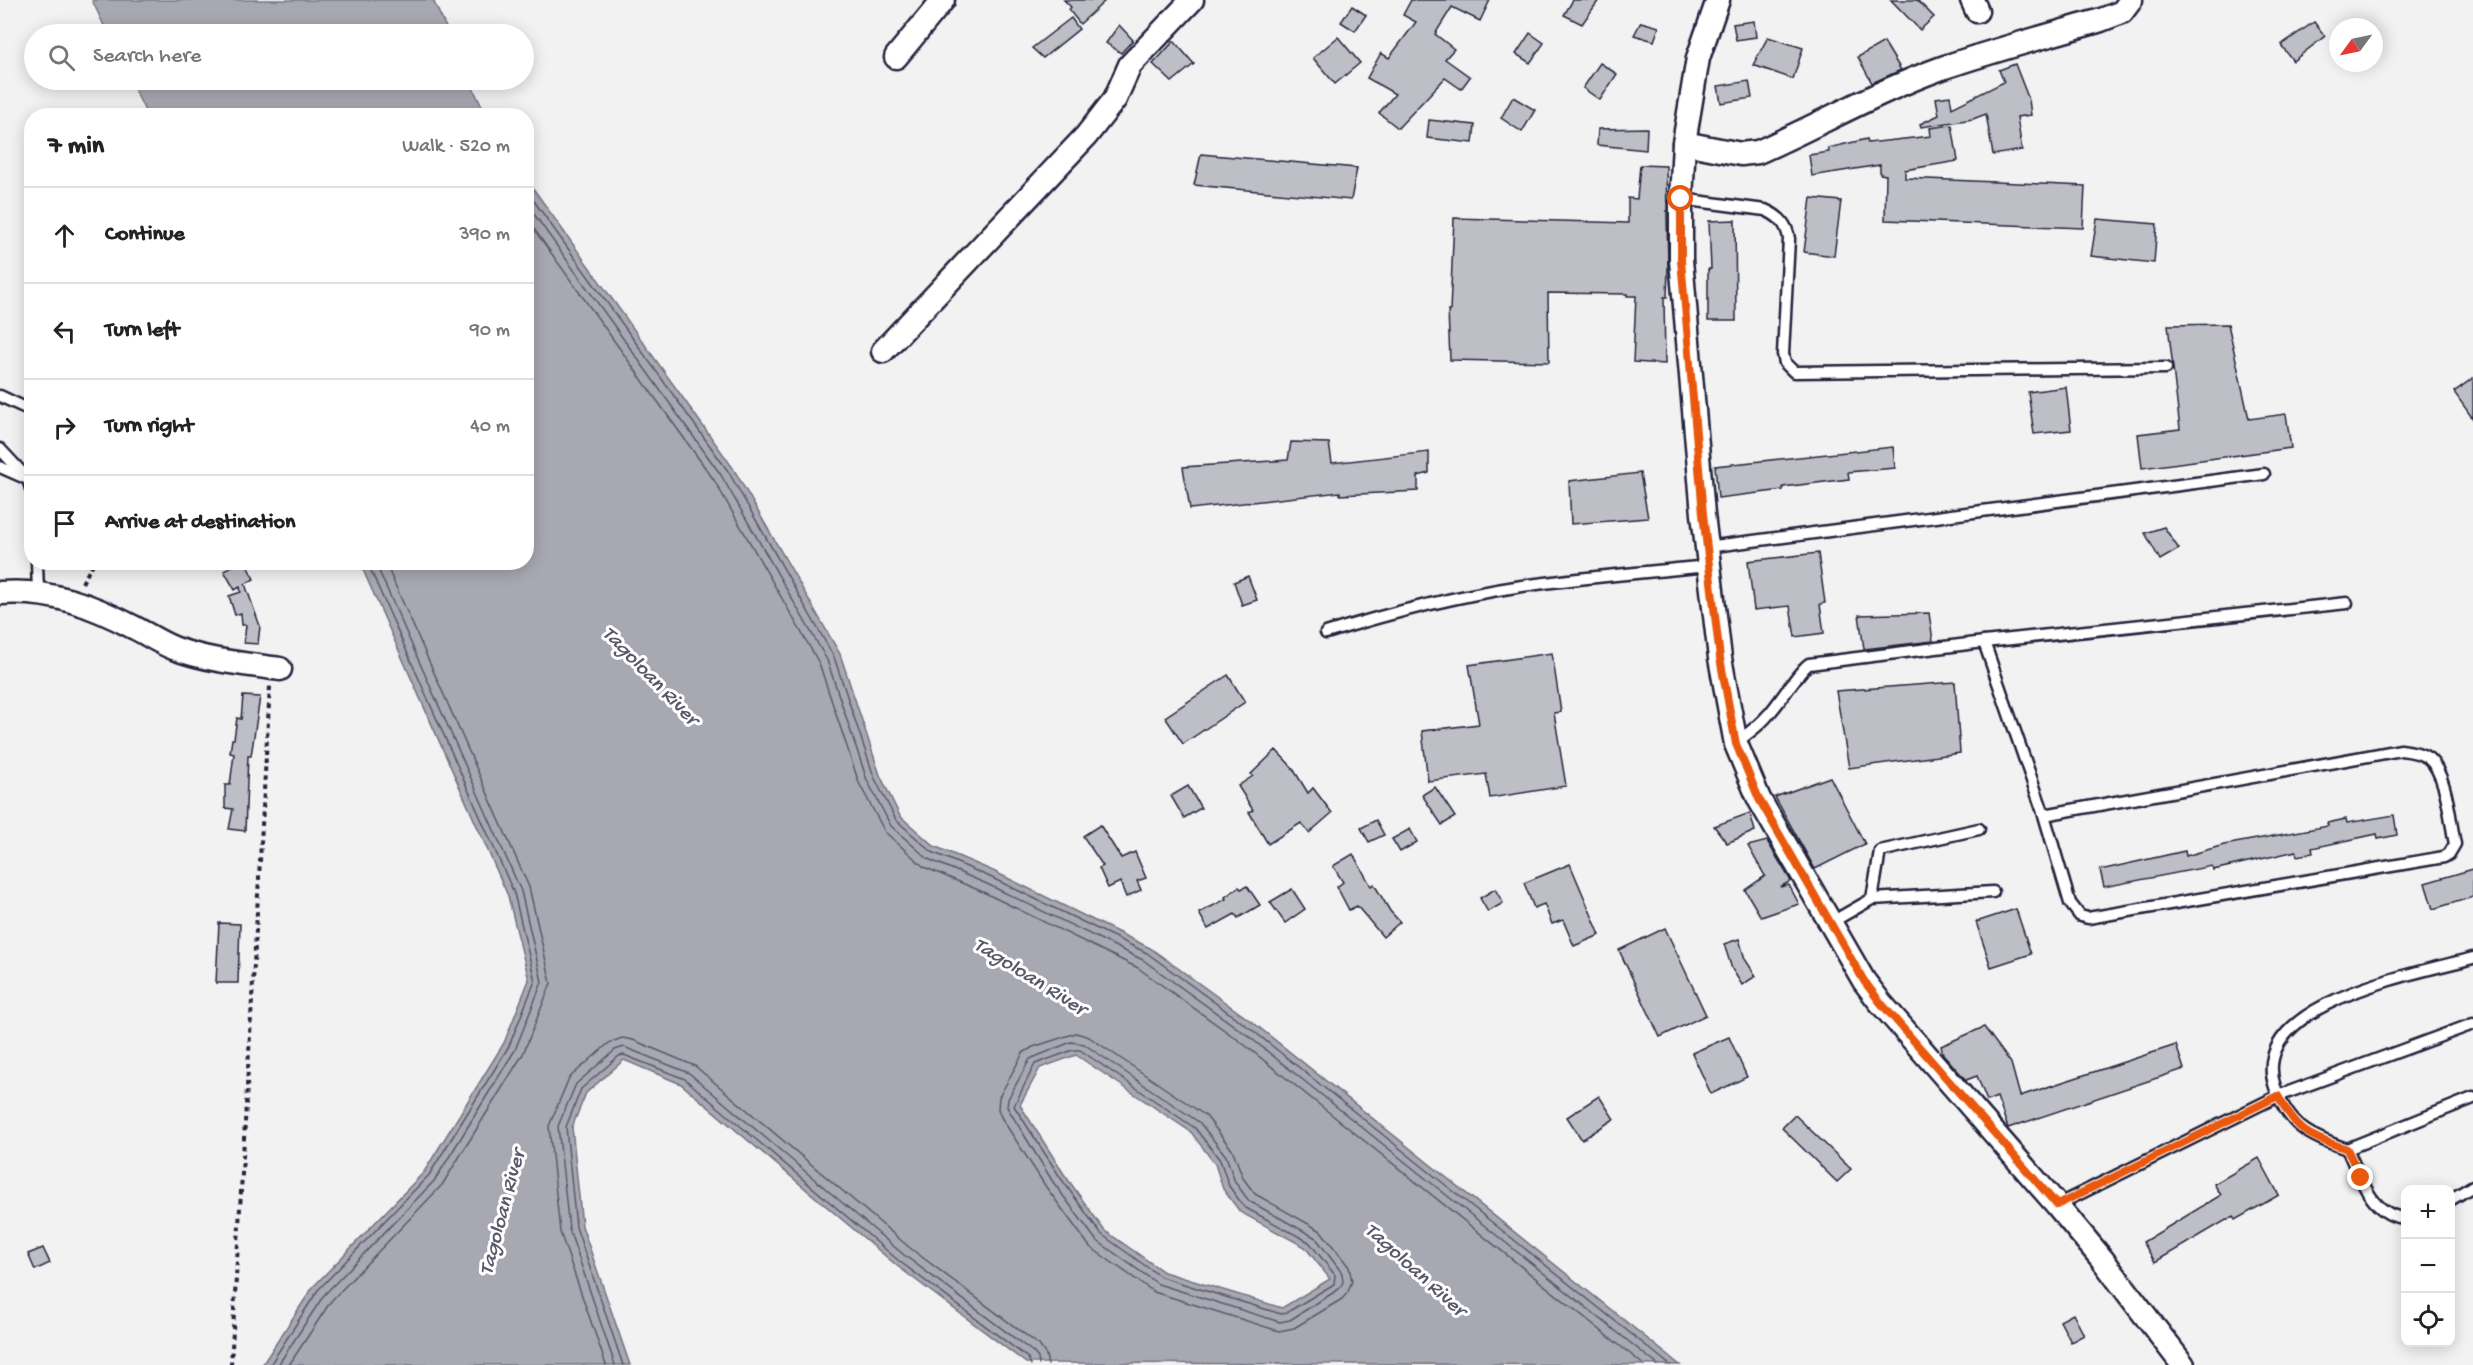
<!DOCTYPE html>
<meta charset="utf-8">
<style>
body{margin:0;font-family:"Gochi Hand",sans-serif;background:#f2f2f2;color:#222}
.controls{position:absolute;right:18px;bottom:18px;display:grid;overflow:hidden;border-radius:12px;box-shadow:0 3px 15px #0003}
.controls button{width:54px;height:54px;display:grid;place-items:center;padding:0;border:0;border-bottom:2px solid #e0e0e0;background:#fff;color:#222;font:30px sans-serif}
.compass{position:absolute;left:2329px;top:18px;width:54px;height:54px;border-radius:50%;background:#fff;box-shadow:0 3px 15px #0003;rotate:237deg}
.stop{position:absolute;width:18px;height:18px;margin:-14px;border:4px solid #ea580c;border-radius:50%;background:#fff}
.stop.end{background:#ea580c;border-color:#fff;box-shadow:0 2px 6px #0008}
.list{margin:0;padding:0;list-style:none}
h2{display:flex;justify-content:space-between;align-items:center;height:78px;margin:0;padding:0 24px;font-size:26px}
h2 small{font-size:20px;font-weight:400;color:#767676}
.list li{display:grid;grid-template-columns:39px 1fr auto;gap:18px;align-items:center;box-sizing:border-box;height:96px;padding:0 24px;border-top:2px solid #e0e0e0}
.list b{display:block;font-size:22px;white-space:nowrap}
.list em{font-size:20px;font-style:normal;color:#767676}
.icon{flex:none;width:33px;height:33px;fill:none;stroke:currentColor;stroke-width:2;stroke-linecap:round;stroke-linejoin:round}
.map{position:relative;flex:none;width:2473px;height:1365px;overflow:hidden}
.search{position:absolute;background:#fff;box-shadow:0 3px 15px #0003;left:24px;top:24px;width:510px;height:66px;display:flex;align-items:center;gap:15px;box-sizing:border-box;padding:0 21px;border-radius:33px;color:#767676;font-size:22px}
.panel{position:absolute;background:#fff;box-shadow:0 3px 15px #0003;left:24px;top:108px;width:510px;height:462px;border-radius:24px}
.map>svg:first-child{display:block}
.water{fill:#a8a8b2;stroke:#727282;stroke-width:1.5;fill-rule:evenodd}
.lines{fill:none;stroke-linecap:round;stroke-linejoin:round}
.shore{stroke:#58586b;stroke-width:1.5}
.building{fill:#bebec6;stroke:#22223b;stroke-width:1.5}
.lane-casing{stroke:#22223b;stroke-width:15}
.street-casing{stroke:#22223b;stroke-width:27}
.path{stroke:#22223b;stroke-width:4;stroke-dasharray:4.5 4.5;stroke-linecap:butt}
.lane{stroke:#fff;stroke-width:10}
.street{stroke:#fff;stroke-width:22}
.route{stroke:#ea580c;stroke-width:8}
.labels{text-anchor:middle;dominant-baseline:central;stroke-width:6;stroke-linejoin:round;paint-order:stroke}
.water-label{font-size:21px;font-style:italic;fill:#58586b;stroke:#fff}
</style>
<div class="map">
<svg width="2473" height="1365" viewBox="0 0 2473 1365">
<rect width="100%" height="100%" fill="#f2f2f3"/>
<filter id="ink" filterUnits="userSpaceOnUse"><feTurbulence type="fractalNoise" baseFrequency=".0167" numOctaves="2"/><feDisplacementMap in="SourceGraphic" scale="12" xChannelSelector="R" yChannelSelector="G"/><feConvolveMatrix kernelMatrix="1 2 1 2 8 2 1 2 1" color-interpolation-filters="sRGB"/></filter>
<g filter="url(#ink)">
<!-- water -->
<g class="water">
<polygon points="92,0 433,0 449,34 108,34"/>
<polygon points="130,80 469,80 486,115 147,115"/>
<path d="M527,180L733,468L840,654L880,775L900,816L934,846L993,871L1150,948L1255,1024L1680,1365L1026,1363L896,1265L681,1084L624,1060L586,1093L572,1127L582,1226L630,1365H262L313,1287L424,1172L504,1043L529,980L508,896L360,563L526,562ZM1076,1055L1191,1132L1215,1164L1223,1189L1240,1212L1305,1247L1330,1279L1282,1308L1164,1272L1104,1230L1064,1174L1020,1105L1040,1068Z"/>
</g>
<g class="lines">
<!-- shore -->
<g class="shore">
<polyline points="526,190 728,471 834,657 874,777 896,820 932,852 990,877 1147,953 1251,1029 1670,1365"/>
<polyline points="526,203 721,475 827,660 867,780 891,826 928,859 987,884 1143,960 1247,1035 1658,1365"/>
<polyline points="526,218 714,480 819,663 859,783 885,832 924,867 983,892 1138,968 1241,1042 1644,1365"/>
<polygon points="1076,1033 1089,1037 1206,1116 1233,1151 1243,1178 1255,1194 1321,1231 1349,1267 1352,1281 1348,1292 1342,1299 1294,1328 1279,1331 1154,1292 1090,1247 1046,1187 1001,1117 998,1109 999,1097 1023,1053 1033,1047"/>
<polygon points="1071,1042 1084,1044 1200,1123 1226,1156 1235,1182 1249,1201 1316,1238 1342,1273 1343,1282 1339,1289 1290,1320 1280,1322 1158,1284 1096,1240 1053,1182 1007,1107 1008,1099 1030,1059"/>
<polygon points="1073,1050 1080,1050 1195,1128 1220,1160 1229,1186 1244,1207 1309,1242 1335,1275 1334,1284 1286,1313 1281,1314 1161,1277 1101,1234 1060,1177 1014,1106 1035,1064"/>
<polyline points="270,1365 318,1290 429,1175 509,1046 535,981 514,893 367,562"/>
<polyline points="278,1365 324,1295 435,1180 515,1050 542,982 521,891 375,562"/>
<polyline points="289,1365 331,1301 442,1185 523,1054 551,983 529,887 385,562"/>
<polyline points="606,1365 560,1232 549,1126 569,1078 609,1043 622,1038 633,1040 695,1066 910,1248 1039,1345 1046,1355 1048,1365"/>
<polyline points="615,1365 569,1229 558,1126 576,1084 615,1050 624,1047 689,1073 904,1255 1033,1352 1038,1358 1039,1365"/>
<polyline points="623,1365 576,1227 566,1127 581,1089 619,1056 624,1055 685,1079 899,1261 1028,1358 1031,1365"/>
</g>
</g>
<!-- building -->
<g class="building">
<polygon points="1064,0 1106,0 1080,24 1069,10 1071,7"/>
<polygon points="1411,0 1490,0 1480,21 1452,7 1435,34 1454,49 1445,59 1470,77 1461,89 1445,78 1398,128 1379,113 1395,94 1367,78 1381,53 1389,58 1416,22 1403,15"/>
<polygon points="1573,0 1599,0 1582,24 1564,15"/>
<polygon points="1891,0 1917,0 1934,17 1920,30"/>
<polygon points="1352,6 1366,15 1355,31 1341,22"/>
<polygon points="1071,18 1079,29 1043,58 1032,48"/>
<polygon points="1754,21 1756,37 1736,40 1733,24"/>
<polygon points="1641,22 1659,27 1654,41 1634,35"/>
<polygon points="2314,22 2325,36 2293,61 2281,45"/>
<polygon points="1119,25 1133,40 1121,53 1106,43"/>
<polygon points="1530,33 1544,43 1530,63 1516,54"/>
<polygon points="1338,37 1360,63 1335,84 1313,58"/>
<polygon points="1768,37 1803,48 1793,79 1753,65"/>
<polygon points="1174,41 1194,64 1172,82 1153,64"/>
<polygon points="1884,42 1901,70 1872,83 1858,57"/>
<polygon points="1600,63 1617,74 1600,100 1583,88"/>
<polygon points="2015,64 2029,100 2031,115 2017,117 2022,150 1993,155 1986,114 1973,119 1921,127 1920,124 1939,115 1936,98 1950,96 1952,108 2004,82 1999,70"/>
<polygon points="1749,81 1752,98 1721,103 1718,86"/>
<polygon points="1513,97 1535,110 1522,132 1501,118"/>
<polygon points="1429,120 1475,125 1473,143 1427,138"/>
<polygon points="1952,125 1958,161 1905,170 1905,178 2085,186 2083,228 1885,220 1886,175 1880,174 1880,165 1812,176 1809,155 1829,152 1828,148 1867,139 1868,143 1931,136 1930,128"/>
<polygon points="1647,128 1646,150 1597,145 1598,129"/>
<polygon points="1201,154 1357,168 1351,200 1194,185"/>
<polygon points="1640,165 1666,166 1668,267 1667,297 1664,297 1665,364 1633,362 1636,296 1627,296 1627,294 1548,293 1549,362 1450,360 1448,310 1450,311 1454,218 1628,223 1628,198 1637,199"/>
<polygon points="1811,198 1841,201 1834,256 1804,252"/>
<polygon points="2097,219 2157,224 2154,263 2091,256"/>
<polygon points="1735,220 1736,321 1708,321 1708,269 1711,269 1709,221"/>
<polygon points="2228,324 2249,419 2286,414 2291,448 2142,468 2138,434 2180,429 2168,325"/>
<polygon points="2473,378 2473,419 2454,392"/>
<polygon points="2066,387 2071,430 2034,434 2028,392"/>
<polygon points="1291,442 1329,443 1332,463 1429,452 1429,473 1418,476 1418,491 1340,495 1340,492 1190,509 1183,467 1288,460"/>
<polygon points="1893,447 1895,468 1848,472 1849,479 1783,487 1783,490 1718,498 1715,466"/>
<polygon points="1640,473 1648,518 1571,524 1569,481"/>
<polygon points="2164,527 2179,549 2160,560 2145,533"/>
<polygon points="1818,553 1825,603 1820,604 1824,633 1795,637 1790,606 1754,610 1748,561"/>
<polygon points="238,562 245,562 254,579 245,584 260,626 258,644 244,643 246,625 242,625 241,613 235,615 229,596 241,592 240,587 235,590 224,571"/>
<polygon points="1248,576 1257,600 1242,605 1234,582"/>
<polygon points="1929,613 1933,641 1864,649 1859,615"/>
<polygon points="1552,653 1561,712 1554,713 1566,786 1490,798 1486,774 1428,781 1422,731 1479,724 1469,665"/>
<polygon points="1228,675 1245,702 1183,744 1165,717"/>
<polygon points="1955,682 1960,753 1849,768 1836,691"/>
<polygon points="243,696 260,697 251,756 248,756 245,831 229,829 233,809 225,808 225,785 230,785 234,754 230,753 232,739 234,739 237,718 241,719"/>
<polygon points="1276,750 1292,767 1308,793 1313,788 1332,813 1309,833 1301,823 1268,844 1249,812 1253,810 1238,786 1253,776 1251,774"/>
<polygon points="1830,777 1865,844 1815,869 1775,797"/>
<polygon points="1188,786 1201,808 1184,818 1171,796"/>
<polygon points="1435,787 1455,817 1442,825 1422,795"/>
<polygon points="1750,813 1755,831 1727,843 1714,826"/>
<polygon points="2394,815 2397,835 2378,839 2377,834 2312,848 2313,853 2297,856 2296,851 2213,870 2212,866 2104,887 2100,870 2185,851 2186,856 2224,845 2328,826 2327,823 2346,819 2347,823"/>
<polygon points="1376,820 1384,835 1369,842 1361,828"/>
<polygon points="1100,825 1121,858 1135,852 1146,878 1137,881 1141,890 1126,897 1120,882 1108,888 1099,868 1103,866 1083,836"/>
<polygon points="1410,829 1417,842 1400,852 1392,839"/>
<polygon points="1767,841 1791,881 1780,887 1789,885 1799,904 1761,917 1745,890 1765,876 1748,846"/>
<polygon points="1353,854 1371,886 1374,884 1390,911 1400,922 1383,937 1357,906 1349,910 1337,887 1343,882 1333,866"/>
<polygon points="1570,864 1600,935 1574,946 1563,920 1552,924 1544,904 1534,908 1524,883"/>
<polygon points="2473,869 2473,897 2433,909 2425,883"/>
<polygon points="1247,886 1260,905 1238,918 1235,914 1208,929 1199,913 1226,899 1225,897 1239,887 1241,889"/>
<polygon points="1292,889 1305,909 1285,923 1270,902"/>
<polygon points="1495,889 1503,903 1488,912 1480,898"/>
<polygon points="2016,909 2031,954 1991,967 1976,922"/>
<polygon points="219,923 240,924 238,983 216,983"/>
<polygon points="1665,928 1706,1015 1660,1037 1619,950"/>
<polygon points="1739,939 1745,959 1756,976 1742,985 1732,969 1724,944"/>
<polygon points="1984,1027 2011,1063 2020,1096 2176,1045 2184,1069 2008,1128 1997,1097 1987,1101 1977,1076 1966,1080 1943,1054 1941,1046"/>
<polygon points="1729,1037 1747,1077 1711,1094 1692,1053"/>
<polygon points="1599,1096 1614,1119 1582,1140 1567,1117"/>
<polygon points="1795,1115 1851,1169 1837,1182 1782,1128"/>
<polygon points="2259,1158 2279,1195 2235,1220 2233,1216 2155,1262 2143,1242 2221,1195 2214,1184"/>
<polygon points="43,1248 50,1263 35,1270 28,1254"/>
<polygon points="2073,1314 2084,1335 2071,1342 2060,1321"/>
</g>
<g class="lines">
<!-- lane casing -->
<g class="lane-casing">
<g id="lane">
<path d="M1681,199L1765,210C1779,216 1787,224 1789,239L1783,354L1785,363L1794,372L2166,368"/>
<polyline points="0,396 32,411"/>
<polyline points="0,449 28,479 32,492"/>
<polyline points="0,467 25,478"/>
<polyline points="1707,547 2264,474"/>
<polyline points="37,562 38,593"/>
<path d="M1326,633C1390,613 1455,596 1522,586C1584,577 1647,572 1709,566"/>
<path d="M1984,642L2044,815L2070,903L2080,916L2088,918L2444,857L2449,854L2455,844C2450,821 2447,773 2428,758C2421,753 2410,751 2401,750L2044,815"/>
<path d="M1736,743C1747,734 1759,726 1768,715C1779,704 1799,670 1809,664L1984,642L2347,603"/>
<polyline points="1872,899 1993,892"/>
<polyline points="1830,923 1872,899 1880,851 1979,829"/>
<path d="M2473,958C2419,973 2246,1003 2275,1087C2289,1127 2309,1136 2347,1149L2473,1098"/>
<path d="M2347,1149C2360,1175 2371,1217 2406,1218"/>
<polyline points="2450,1200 2473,1186"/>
<polyline points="2057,1205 2278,1096 2473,1024"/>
</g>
</g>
<!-- street casing -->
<g class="street-casing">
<g id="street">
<polyline points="1718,0 1698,58 1684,143 1681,199 1681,260 1703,514 1720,658 1736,744 1759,799 1864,981 1880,1002 2057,1205 2102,1259 2183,1365"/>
<polyline points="1972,0 1977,11"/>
<polyline points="896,57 943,0"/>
<path d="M1684,143L1741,154L1758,152C1819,125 1878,91 1942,68C1994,50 2048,36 2101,20L2122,12L2131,0"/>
<polyline points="883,351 1086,136 1115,99 1130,65 1192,0"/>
<path d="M0,593C49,589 92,605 135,628C149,635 162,644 176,649C209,661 246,664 280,669"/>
</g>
</g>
<!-- path -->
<g class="path">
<polyline points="82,583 94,562"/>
<polyline points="231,1365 270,686"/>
</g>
<!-- lane -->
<use href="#lane" class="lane"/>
<!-- street -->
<use href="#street" class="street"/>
</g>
</g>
<g class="lines" filter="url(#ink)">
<!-- route -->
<path class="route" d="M1681,199V260L1703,514L1720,658L1736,744L1759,799L1864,981L1880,1002L2057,1205L2278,1096C2299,1134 2307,1135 2347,1149L2361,1178"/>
</g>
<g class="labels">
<!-- water labels -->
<g class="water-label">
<text transform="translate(649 677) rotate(46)">Tagoloan River</text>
<text transform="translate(1029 978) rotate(32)">Tagoloan River</text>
<text transform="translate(504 1213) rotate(-75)">Tagoloan River</text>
<text transform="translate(1414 1271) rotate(42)">Tagoloan River</text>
</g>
</g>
</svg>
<div class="controls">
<button>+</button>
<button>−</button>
<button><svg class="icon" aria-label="locate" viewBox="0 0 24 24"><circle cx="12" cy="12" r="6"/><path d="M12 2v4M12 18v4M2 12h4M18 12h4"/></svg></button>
</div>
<svg class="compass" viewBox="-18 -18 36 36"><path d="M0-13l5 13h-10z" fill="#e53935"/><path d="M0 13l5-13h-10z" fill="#767676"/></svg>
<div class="stop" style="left:1681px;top:199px"></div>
<div class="stop end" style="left:2361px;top:1178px"></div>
<div class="search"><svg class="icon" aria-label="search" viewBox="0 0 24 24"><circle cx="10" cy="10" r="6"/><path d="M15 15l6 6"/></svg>Search here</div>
<section class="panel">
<h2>7 min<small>Walk · 520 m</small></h2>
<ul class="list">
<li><svg class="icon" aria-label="ahead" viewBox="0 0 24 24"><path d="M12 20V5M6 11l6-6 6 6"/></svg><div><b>Continue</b></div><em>390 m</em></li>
<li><svg class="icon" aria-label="left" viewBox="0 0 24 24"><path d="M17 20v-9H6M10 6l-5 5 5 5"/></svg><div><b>Turn left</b></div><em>90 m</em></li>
<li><svg class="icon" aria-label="right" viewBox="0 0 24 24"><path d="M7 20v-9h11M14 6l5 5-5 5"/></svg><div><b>Turn right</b></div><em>40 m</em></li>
<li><svg class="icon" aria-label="arrive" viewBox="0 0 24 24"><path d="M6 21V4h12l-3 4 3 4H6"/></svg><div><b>Arrive at destination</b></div></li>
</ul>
</section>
</div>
